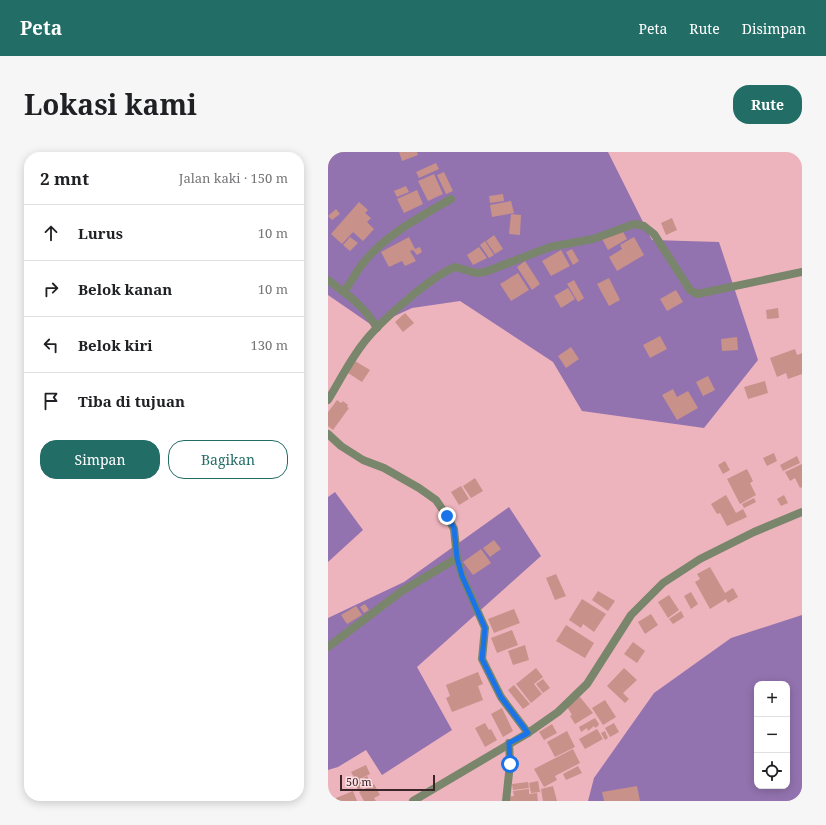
<!DOCTYPE html>
<html lang="id">
<meta charset="utf-8">
<style>
body{margin:0;font-family:"Noto Serif",serif;background:#f6f6f6;color:#202124}
.controls{position:absolute;right:12px;bottom:12px;display:grid;overflow:hidden;border-radius:8px;box-shadow:0 2px 10px #0003}
.controls button{width:36px;height:36px;display:grid;place-items:center;padding:0;border:0;border-bottom:1px solid #e0e0e0;background:#fff;color:#202124;font:20px sans-serif}
.scale{position:absolute;left:12px;bottom:10px;width:95px;box-sizing:border-box;padding-left:4px;border:2px solid #3b2528;border-top:0;font-size:11px;line-height:14px;white-space:nowrap;color:#3b2528;-webkit-text-stroke:3px #fcdee2;paint-order:stroke}
.stop{position:absolute;width:12px;height:12px;margin:-9px;border:3px solid #1a73e8;border-radius:50%;background:#fff}
.stop.end{background:#1a73e8;border-color:#fff;box-shadow:0 1px 4px #0008}
.list{margin:0;padding:0;list-style:none}
h2{display:flex;justify-content:space-between;align-items:center;height:52px;margin:0;padding:0 16px;font-size:17px}
h2 small{font-size:13px;font-weight:400;color:#757577}
.list li{display:grid;grid-template-columns:26px 1fr auto;gap:12px;align-items:center;box-sizing:border-box;height:56px;padding:0 16px;border-top:1px solid #e0e0e0}
.list b{display:block;font-size:15px;white-space:nowrap}
.list em{font-size:13px;font-style:normal;color:#757577}
.actions{display:flex;gap:8px;padding:12px 16px}
.actions a{flex:1;padding:9px 0;border:1px solid #236d67;border-radius:16px;text-align:center;font-size:14px;color:#236d67}
.actions .main{background:#236d67;color:#fff}
.icon{flex:none;width:22px;height:22px;fill:none;stroke:currentColor;stroke-width:2;stroke-linecap:round;stroke-linejoin:round}
.map{position:relative;flex:none;width:474px;height:649px;overflow:hidden;border-radius:16px}
header{display:flex;align-items:center;gap:24px;box-sizing:border-box;height:56px;padding:0 20px;background:#236d67;color:#fff}
header strong{font-size:19px}
nav{display:flex;gap:22px;margin-inline-start:auto;font-size:14px}
.intro{display:flex;align-items:center;justify-content:space-between;box-sizing:border-box;height:96px;padding:0 24px}
h1{margin:0;font-size:28px}
.button{padding:10px 18px;border-radius:16px;background:#236d67;color:#fff;font-size:14px;font-weight:700}
main{display:flex;gap:24px;padding:0 24px}
aside{flex:1;background:#fff;border-radius:16px;box-shadow:0 2px 10px #0003}
.map>svg:first-child{display:block}
.forest{fill:#9373af;fill-rule:evenodd}
.building{fill:#c89189}
.lines{fill:none;stroke-linecap:round;stroke-linejoin:round}
.minor{stroke:#79866b;stroke-width:8}
.route{stroke:#1a73e8;stroke-width:5}
</style>
<header>
<strong>Peta</strong>
<nav><a>Peta</a><a>Rute</a><a>Disimpan</a></nav>
</header>
<div class="intro"><h1>Lokasi kami</h1><a class="button">Rute</a></div>
<main>
<aside>
<h2>2 mnt<small>Jalan kaki · 150 m</small></h2>
<ul class="list">
<li><svg class="icon" aria-label="ahead" viewBox="0 0 24 24"><path d="M12 20V5M6 11l6-6 6 6"/></svg><div><b>Lurus</b></div><em>10 m</em></li>
<li><svg class="icon" aria-label="right" viewBox="0 0 24 24"><path d="M7 20v-9h11M14 6l5 5-5 5"/></svg><div><b>Belok kanan</b></div><em>10 m</em></li>
<li><svg class="icon" aria-label="left" viewBox="0 0 24 24"><path d="M17 20v-9H6M10 6l-5 5 5 5"/></svg><div><b>Belok kiri</b></div><em>130 m</em></li>
<li><svg class="icon" aria-label="arrive" viewBox="0 0 24 24"><path d="M6 21V4h12l-3 4 3 4H6"/></svg><div><b>Tiba di tujuan</b></div></li>
</ul>
<div class="actions"><a class="main">Simpan</a><a>Bagikan</a></div>
</aside>
<div class="map">
<svg width="474" height="649" viewBox="0 0 474 649">
<rect width="100%" height="100%" fill="#eeb4bd"/>
<!-- forest -->
<g class="forest">
<polygon points="0,0 280,0 324,88 391,90 430,208 376,276 254,259 225,210 132,149 84,156 45,174 0,143"/>
<polygon points="7,340 35,378 0,410 0,345"/>
<polygon points="181,355 213,404 89,515 124,578 54,623 38,598 10,615 0,618 0,466 76,430"/>
<path d="M474,463V649H260L266,626L326,541L403,486ZM429,532H459V634H429Z"/>
</g>
<!-- building -->
<g class="building">
<polygon points="71,0 89,0 90,3 74,9"/>
<polygon points="108,11 111,17 91,26 88,20"/>
<polygon points="116,20 125,39 118,42 109,23"/>
<polygon points="106,22 115,42 100,49 90,29"/>
<polygon points="78,34 81,40 69,45 66,39"/>
<polygon points="89,38 95,52 76,61 69,47"/>
<polygon points="175,42 176,49 162,51 161,44"/>
<polygon points="183,49 186,61 164,65 162,53"/>
<polygon points="31,50 40,58 37,61 43,66 39,70 46,77 35,89 25,80 14,92 3,82"/>
<polygon points="8,57 12,62 4,68 0,64"/>
<polygon points="183,62 193,63 192,83 181,82"/>
<polygon points="344,66 349,78 338,83 333,71"/>
<polygon points="293,76 299,87 280,98 274,87"/>
<polygon points="166,83 175,97 167,102 158,89"/>
<polygon points="22,85 30,91 22,99 15,93"/>
<polygon points="81,85 87,97 92,95 94,100 89,103 85,98 82,99 88,109 77,114 74,109 61,115 53,100"/>
<polygon points="306,85 316,103 289,119 281,105 294,97 292,93"/>
<polygon points="157,89 166,103 161,106 152,93"/>
<polygon points="151,95 159,106 145,113 139,103"/>
<polygon points="244,97 251,109 245,113 238,100"/>
<polygon points="233,98 242,114 223,124 214,109"/>
<polygon points="197,109 212,132 204,138 189,115"/>
<polygon points="190,121 201,138 183,149 172,132"/>
<polygon points="281,126 292,148 281,154 269,132"/>
<polygon points="246,128 256,146 250,150 239,132"/>
<polygon points="240,136 247,147 233,156 226,144"/>
<polygon points="348,138 355,150 339,159 332,147"/>
<polygon points="450,156 451,166 439,167 438,158"/>
<polygon points="77,161 86,171 75,180 67,170"/>
<polygon points="332,184 339,197 322,206 315,193"/>
<polygon points="409,185 410,198 394,199 393,187"/>
<polygon points="243,195 251,207 238,216 230,204"/>
<polygon points="467,197 469,203 474,201 474,222 460,227 458,221 449,225 442,206"/>
<polygon points="27,209 42,218 34,230 20,221"/>
<polygon points="380,224 387,238 375,244 368,230"/>
<polygon points="437,229 440,241 420,247 416,235"/>
<polygon points="345,237 349,245 360,239 370,256 349,268 334,243"/>
<polygon points="9,248 13,251 15,249 20,253 19,255 21,256 5,278 0,274 0,260"/>
<polygon points="446,301 449,309 439,314 435,306"/>
<polygon points="469,304 472,311 455,319 452,313"/>
<polygon points="397,309 402,318 395,322 390,313"/>
<polygon points="474,312 474,335 472,336 467,326 462,329 457,320"/>
<polygon points="419,317 425,329 422,331 428,343 412,352 399,327"/>
<polygon points="147,326 155,339 143,346 135,334"/>
<polygon points="133,334 141,347 131,353 123,340"/>
<polygon points="398,343 408,361 415,357 419,365 399,374 392,361 389,362 383,352"/>
<polygon points="456,343 460,351 453,354 449,347"/>
<polygon points="426,346 428,350 416,356 414,352"/>
<polygon points="166,388 173,397 162,405 155,396"/>
<polygon points="153,397 163,411 145,423 135,410"/>
<polygon points="382,415 397,441 405,436 410,445 400,451 398,447 382,457 367,430 372,427 369,422"/>
<polygon points="228,422 238,444 227,448 218,426"/>
<polygon points="270,439 287,449 280,459 264,448"/>
<polygon points="363,440 370,452 363,457 356,444"/>
<polygon points="341,443 351,458 340,466 330,450"/>
<polygon points="254,447 278,462 266,480 255,472 253,476 241,468"/>
<polygon points="37,452 41,458 36,461 32,455"/>
<polygon points="28,454 34,463 19,472 13,463"/>
<polygon points="186,457 192,471 166,481 160,467"/>
<polygon points="353,459 356,465 345,472 341,467"/>
<polygon points="323,462 330,473 317,482 310,470"/>
<polygon points="238,473 266,491 257,506 228,489"/>
<polygon points="184,478 190,493 169,501 163,486"/>
<polygon points="305,490 317,499 309,511 296,502"/>
<polygon points="197,493 201,508 185,513 180,499"/>
<polygon points="208,516 215,525 206,532 214,542 203,551 188,532"/>
<polygon points="296,516 309,528 295,541 301,547 297,551 279,534"/>
<polygon points="150,520 155,532 150,534 155,548 124,560 118,546 122,544 118,533"/>
<polygon points="215,527 222,536 215,541 208,532"/>
<polygon points="186,533 202,552 195,557 180,538"/>
<polygon points="252,545 265,561 247,572 242,564 244,563 238,553"/>
<polygon points="277,548 288,565 275,573 264,556"/>
<polygon points="174,556 185,579 175,585 163,562"/>
<polygon points="267,566 271,572 270,574 267,576 266,574 260,579 259,576 253,580 251,575"/>
<polygon points="157,571 161,578 163,577 169,588 157,595 147,576"/>
<polygon points="286,571 291,580 282,585 277,576"/>
<polygon points="224,572 229,581 216,588 211,580"/>
<polygon points="269,577 275,587 257,597 251,587"/>
<polygon points="239,579 247,595 227,605 219,590"/>
<polygon points="277,579 280,586 277,588 273,581"/>
<polygon points="245,597 252,611 227,624 229,628 216,635 206,617"/>
<polygon points="38,613 42,622 28,629 23,620"/>
<polygon points="250,614 254,621 238,628 235,622"/>
<polygon points="39,624 43,631 30,638 26,631"/>
<polygon points="210,629 212,640 203,641 201,631"/>
<polygon points="200,630 201,636 185,638 184,632"/>
<polygon points="46,632 52,643 46,646 48,649 36,649 31,640"/>
<polygon points="225,634 229,649 215,649 213,637"/>
<polygon points="309,634 312,649 276,649 274,640"/>
<polygon points="201,637 201,642 209,641 210,649 180,649 179,645 186,644 185,639"/>
<polygon points="25,639 29,649 9,649 8,646"/>
</g>
<g class="lines">
<!-- minor -->
<g class="minor">
<path d="M0,128C19,142 37,155 49,176"/>
<path d="M16,140C22,131 27,122 33,114C55,84 92,65 123,47"/>
<path d="M0,248C11,230 21,210 34,193C50,171 102,125 127,115L148,121L157,120L222,95L265,87L306,72L316,74L326,82L362,138L369,142L474,120"/>
<polyline points="0,282 13,294 35,308 56,316 91,336 108,348 119,364 126,377 129,406 134,424 157,476 154,507 173,545 200,581"/>
<polyline points="0,495 74,439 129,406"/>
<polyline points="85,649 200,581 230,560 259,532 303,463 335,431 372,407 426,380 474,360"/>
<polyline points="178,649 182,612 181,591"/>
</g>
</g>
<g class="lines">
<!-- route -->
<polyline class="route" points="119,364 126,376 129,406 134,424 157,476 154,507 173,545 200,581 181,591 182,612"/>
</g>
</svg>
<div class="controls">
<button>+</button>
<button>−</button>
<button><svg class="icon" aria-label="locate" viewBox="0 0 24 24"><circle cx="12" cy="12" r="6"/><path d="M12 2v4M12 18v4M2 12h4M18 12h4"/></svg></button>
</div>
<div class="scale">50 m</div>
<div class="stop" style="left:182px;top:612px"></div>
<div class="stop end" style="left:119px;top:364px"></div>
</div>
</main>
